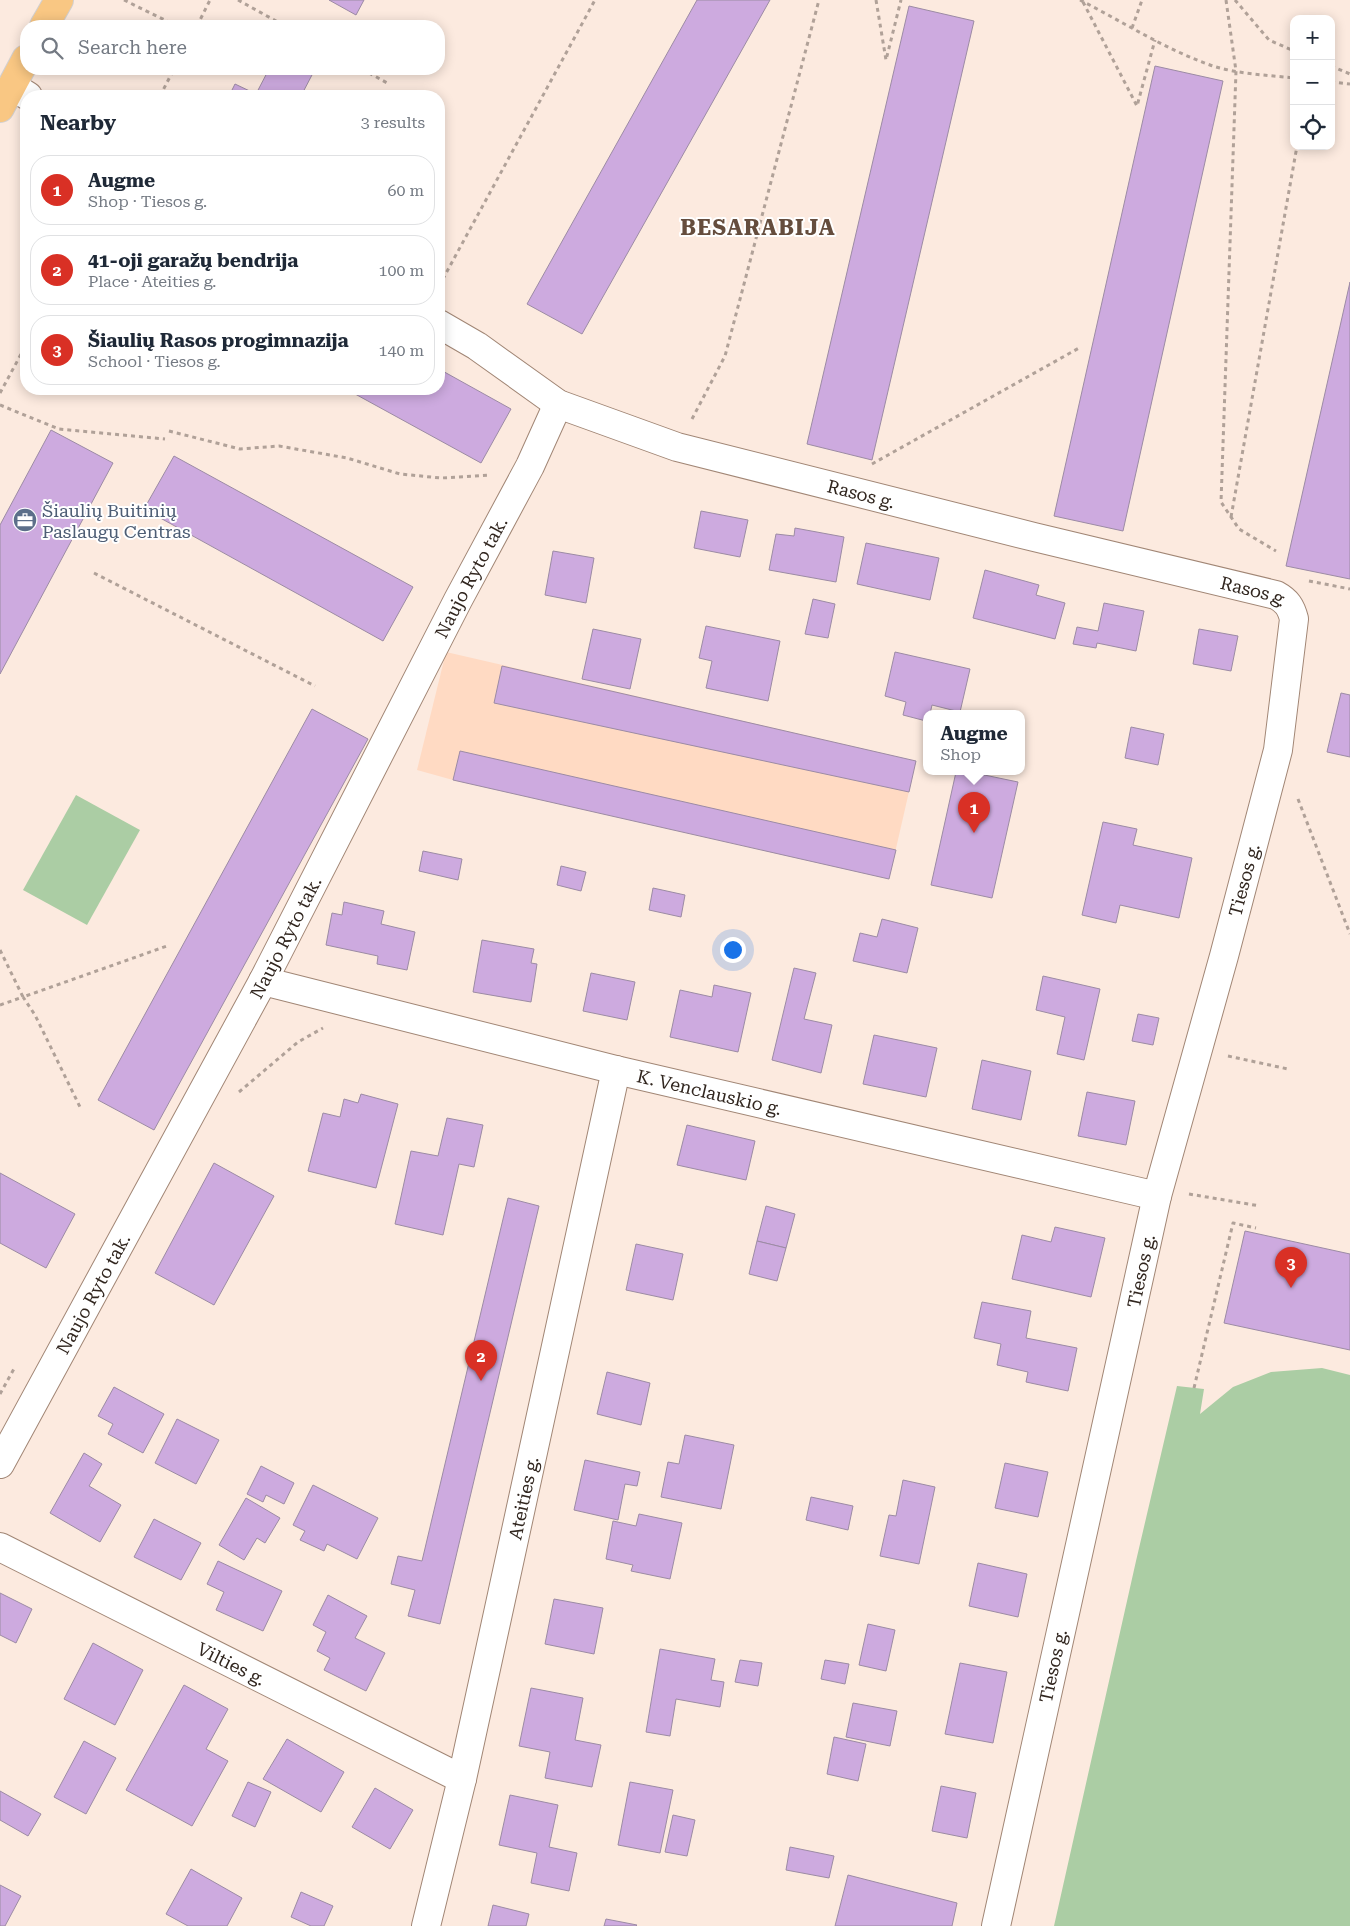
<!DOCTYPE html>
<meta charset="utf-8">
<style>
body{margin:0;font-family:"Roboto Serif",serif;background:#f6f6f7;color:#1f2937}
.controls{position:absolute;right:15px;top:15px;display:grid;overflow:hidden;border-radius:10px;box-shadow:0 2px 12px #0003}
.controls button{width:45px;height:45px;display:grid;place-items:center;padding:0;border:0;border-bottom:1px solid #e0e1e3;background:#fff;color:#1f2937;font:25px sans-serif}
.you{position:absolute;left:732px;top:949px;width:18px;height:18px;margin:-12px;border:4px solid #fff;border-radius:50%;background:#1a73e8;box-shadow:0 0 0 8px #1a73e833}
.badge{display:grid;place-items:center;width:32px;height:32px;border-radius:50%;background:#d93025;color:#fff;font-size:16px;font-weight:700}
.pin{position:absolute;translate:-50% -41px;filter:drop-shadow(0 1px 2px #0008)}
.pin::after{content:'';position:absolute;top:26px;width:18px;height:15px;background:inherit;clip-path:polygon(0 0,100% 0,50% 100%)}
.popup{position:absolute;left:923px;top:710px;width:102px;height:65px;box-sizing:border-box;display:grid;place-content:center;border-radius:10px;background:#fff;filter:drop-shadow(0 1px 4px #0005);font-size:16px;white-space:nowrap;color:#747a83}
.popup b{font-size:19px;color:#1f2937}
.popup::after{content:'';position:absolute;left:50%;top:100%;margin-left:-10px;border:10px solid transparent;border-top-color:#fff}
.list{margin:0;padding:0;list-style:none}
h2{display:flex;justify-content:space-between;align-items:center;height:65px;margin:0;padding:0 20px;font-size:21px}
h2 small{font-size:16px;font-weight:400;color:#747a83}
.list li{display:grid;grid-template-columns:32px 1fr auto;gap:15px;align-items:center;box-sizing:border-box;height:70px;margin:0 10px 10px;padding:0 10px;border:1px solid #e0e1e3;border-radius:20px}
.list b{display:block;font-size:19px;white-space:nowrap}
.list p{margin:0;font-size:16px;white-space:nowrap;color:#747a83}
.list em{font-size:16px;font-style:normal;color:#747a83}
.icon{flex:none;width:28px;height:28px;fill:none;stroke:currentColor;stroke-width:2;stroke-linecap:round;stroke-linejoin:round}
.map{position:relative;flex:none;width:1350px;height:1926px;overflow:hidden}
.search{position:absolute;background:#fff;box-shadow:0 2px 12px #0003;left:20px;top:20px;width:425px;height:55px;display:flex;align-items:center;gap:12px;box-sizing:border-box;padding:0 18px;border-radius:20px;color:#747a83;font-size:19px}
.panel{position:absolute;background:#fff;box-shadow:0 2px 12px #0003;left:20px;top:90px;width:425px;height:305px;border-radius:20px}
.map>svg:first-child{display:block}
.built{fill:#ffdac3}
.green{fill:#abcda4}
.building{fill:#cdaadf;stroke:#9c8ba4}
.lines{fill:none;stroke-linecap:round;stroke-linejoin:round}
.minor-casing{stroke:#a18675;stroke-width:30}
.highway-casing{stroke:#d2cfce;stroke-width:30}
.path{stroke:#b0a198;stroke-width:3;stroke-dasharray:4 4;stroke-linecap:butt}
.minor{stroke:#fff;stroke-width:28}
.highway{stroke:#f9c783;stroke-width:28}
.labels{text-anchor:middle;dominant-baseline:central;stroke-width:4;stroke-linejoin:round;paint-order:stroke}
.street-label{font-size:18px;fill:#31261f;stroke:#fff}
.service-label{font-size:18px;fill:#4e5e75;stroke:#fff;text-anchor:start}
.district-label{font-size:22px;font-weight:bold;letter-spacing:1px;fill:#654d3d;stroke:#fff}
</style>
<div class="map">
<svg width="1350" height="1926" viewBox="0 0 1350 1926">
<rect width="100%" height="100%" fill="#fceadf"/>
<!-- built -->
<polygon class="built" points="446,652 916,761 889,879 453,780 417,770"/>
<!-- green -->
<g class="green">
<polygon points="76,795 140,830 87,925 23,890"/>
<polygon points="1322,1368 1350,1375 1350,1926 1054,1926 1136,1561 1177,1386 1204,1389 1200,1414 1233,1387 1271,1372"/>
</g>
<!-- building -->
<g class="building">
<polygon points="329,0 364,0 356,15"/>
<polygon points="697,0 770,0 582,334 527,304"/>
<polygon points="909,6 974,21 872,460 807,444"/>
<polygon points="1155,66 1223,81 1123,531 1054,516"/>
<polygon points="269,69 304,69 313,73 301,96 229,96 235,84 256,94"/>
<polygon points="1350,282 1350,579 1286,566"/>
<polygon points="439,369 511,409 481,463 346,389 439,389"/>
<polygon points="51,430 113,463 0,674 0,525"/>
<polygon points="174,456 413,587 383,641 144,509"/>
<polygon points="701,511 748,520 740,557 694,548"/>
<polygon points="795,528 844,537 836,582 769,570 776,534 794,536"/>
<polygon points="866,543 939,558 930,600 857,584"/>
<polygon points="553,551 594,558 586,603 545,595"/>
<polygon points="985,570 1039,585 1036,595 1065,603 1055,639 973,618"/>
<polygon points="813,599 835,604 828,638 805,634"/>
<polygon points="1104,603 1144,611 1136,651 1097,643 1096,648 1073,644 1077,627 1098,631"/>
<polygon points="706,626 780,641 768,701 706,688 712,661 699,658"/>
<polygon points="593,629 641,639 630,689 582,679"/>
<polygon points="1199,629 1238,636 1231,671 1193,664"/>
<polygon points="895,652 970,669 960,712 932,705 930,714 926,714 926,721 903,715 906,702 885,696"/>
<polygon points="502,666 916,761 909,792 494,703"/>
<polygon points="1341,693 1350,695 1350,757 1327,752"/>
<polygon points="312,709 368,739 154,1130 98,1100"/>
<polygon points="1131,727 1164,734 1158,765 1125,758"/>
<polygon points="460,751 896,850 889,879 453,780"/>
<polygon points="956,772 970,772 1018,782 992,898 931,885"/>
<polygon points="1103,822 1137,829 1133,845 1192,858 1179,918 1120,905 1116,923 1082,915"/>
<polygon points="423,851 462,859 458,880 419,871"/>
<polygon points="561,866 586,872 581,891 557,885"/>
<polygon points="653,888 685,895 681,917 649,910"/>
<polygon points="344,902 384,911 381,924 415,932 407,970 377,964 378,956 326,945 332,913 342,915"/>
<polygon points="882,919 918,928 907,973 853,961 860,933 877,937"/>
<polygon points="482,940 534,949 531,963 537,964 531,1002 473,992"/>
<polygon points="794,968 816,973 804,1019 832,1025 821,1073 772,1060"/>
<polygon points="591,973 635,982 627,1020 583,1011"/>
<polygon points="1043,976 1100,989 1084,1060 1057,1054 1065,1017 1036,1010"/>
<polygon points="714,985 751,993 738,1052 670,1037 680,990 712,997"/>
<polygon points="1138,1014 1159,1018 1153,1045 1132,1041"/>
<polygon points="874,1035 937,1048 926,1097 863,1084"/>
<polygon points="982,1060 1031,1071 1021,1120 972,1109"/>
<polygon points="1087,1092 1135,1101 1126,1145 1078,1136"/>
<polygon points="361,1094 398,1104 376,1188 308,1171 323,1113 340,1117 344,1099 358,1103"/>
<polygon points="447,1118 483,1125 474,1167 459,1164 443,1235 395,1224 411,1151 438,1156"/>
<polygon points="687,1125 755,1141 746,1180 677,1165"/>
<polygon points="214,1163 274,1196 214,1305 155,1273"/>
<polygon points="0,1173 75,1214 46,1268 0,1243"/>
<polygon points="508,1198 539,1206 440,1624 408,1616 415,1590 391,1584 398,1556 422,1561"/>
<polygon points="766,1206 795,1214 786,1248 757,1241"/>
<polygon points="1055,1227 1105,1238 1091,1297 1012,1279 1022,1235 1051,1242"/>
<polygon points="1245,1231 1350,1254 1350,1350 1224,1323"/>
<polygon points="757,1241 786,1248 777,1281 749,1274"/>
<polygon points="636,1244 683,1254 673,1300 626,1290"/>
<polygon points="982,1302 1031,1311 1026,1338 1077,1348 1068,1391 1026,1382 1028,1372 997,1365 1001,1344 974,1338"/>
<polygon points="607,1372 650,1383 641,1425 597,1414"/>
<polygon points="114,1387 164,1414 143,1453 108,1434 113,1424 98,1416"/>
<polygon points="177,1419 219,1440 196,1484 155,1463"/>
<polygon points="685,1435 734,1445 721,1509 661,1497 668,1462 679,1464"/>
<polygon points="84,1453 102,1464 89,1486 121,1505 100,1542 50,1513"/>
<polygon points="585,1460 640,1472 637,1486 625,1484 618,1520 574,1510"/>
<polygon points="1005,1463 1048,1472 1038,1517 995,1508"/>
<polygon points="261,1466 294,1483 284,1504 266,1495 263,1502 247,1494"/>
<polygon points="903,1480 935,1487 919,1564 880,1556 889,1515 896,1516"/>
<polygon points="313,1485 378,1518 357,1559 327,1544 324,1551 300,1540 305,1531 293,1525"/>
<polygon points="811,1497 853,1506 848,1530 806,1520"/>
<polygon points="246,1498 280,1518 265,1543 257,1538 244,1560 219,1545"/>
<polygon points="639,1514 682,1523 670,1579 631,1571 633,1565 606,1559 613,1521 636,1526"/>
<polygon points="154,1519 201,1543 181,1580 134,1557"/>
<polygon points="218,1561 282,1591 263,1631 216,1610 224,1592 207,1584"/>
<polygon points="978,1563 1027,1574 1018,1617 969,1606"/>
<polygon points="0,1593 32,1609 16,1643 0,1635"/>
<polygon points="328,1595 367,1616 355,1638 385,1653 366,1691 324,1670 330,1658 317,1651 326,1632 313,1625"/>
<polygon points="554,1599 603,1608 594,1654 545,1644"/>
<polygon points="868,1624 895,1630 886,1671 859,1665"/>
<polygon points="93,1643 143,1670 115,1725 64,1699"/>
<polygon points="660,1649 715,1659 711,1680 724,1682 720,1707 676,1699 670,1736 646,1732"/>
<polygon points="740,1660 762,1663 758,1686 735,1682"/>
<polygon points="825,1660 849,1664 845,1684 821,1679"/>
<polygon points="960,1663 1007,1672 993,1743 945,1734"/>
<polygon points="184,1685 228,1709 206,1749 228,1761 192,1826 126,1790"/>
<polygon points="531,1688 583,1698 575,1740 601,1745 592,1787 545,1778 550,1752 519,1746"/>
<polygon points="853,1703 897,1711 890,1746 846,1737"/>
<polygon points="834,1737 866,1744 858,1781 827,1774"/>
<polygon points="287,1739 344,1772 321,1812 263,1779"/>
<polygon points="84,1741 116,1758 86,1814 54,1797"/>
<polygon points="248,1782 271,1792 255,1827 232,1816"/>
<polygon points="630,1782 673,1790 660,1853 618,1845"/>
<polygon points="941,1786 976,1793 967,1838 932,1831"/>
<polygon points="375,1788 413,1810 390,1849 352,1827"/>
<polygon points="0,1791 41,1814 28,1836 0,1820"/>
<polygon points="510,1795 558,1805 549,1847 577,1853 569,1891 531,1883 537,1853 499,1845"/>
<polygon points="673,1815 695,1820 687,1856 665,1852"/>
<polygon points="790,1847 834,1856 829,1878 786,1870"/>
<polygon points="191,1869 242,1898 227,1926 188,1926 166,1914"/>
<polygon points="848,1875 957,1903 952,1926 835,1926"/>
<polygon points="0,1885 21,1896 5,1926 0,1926"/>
<polygon points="301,1892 333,1906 324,1926 311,1926 291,1917"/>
<polygon points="493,1905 529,1914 526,1926 488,1926"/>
<polygon points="606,1919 637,1925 636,1926 604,1926"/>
</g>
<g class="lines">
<!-- minor casing -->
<g class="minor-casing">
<g id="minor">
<polyline points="12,86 28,96"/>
<path id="s1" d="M439,324L477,346L558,404L677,447L1034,537L1276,595C1287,601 1291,607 1294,619L1278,750L1224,956L1157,1196L996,1926"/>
<path id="s2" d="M263,981L616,1070L1157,1196"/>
<path id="s3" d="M0,1464L263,981L458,600L530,466L558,404"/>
<path id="s4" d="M0,1547L462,1779"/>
<path id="s5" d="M426,1926L462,1779L616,1070"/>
</g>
</g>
<!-- highway casing -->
<g class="highway-casing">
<g id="highway">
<polyline points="44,26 59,0"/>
<polyline points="0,108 26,59"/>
</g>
</g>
<!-- path -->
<g class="path">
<polyline points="124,0 177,26"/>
<polyline points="238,0 285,26"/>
<polyline points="876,0 886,60 901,0"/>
<path d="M1080,0C1123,22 1165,49 1210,65C1236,74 1267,75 1294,78"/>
<polyline points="1226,0 1236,71 1221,502 1239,529 1276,551"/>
<polyline points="1235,0 1269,40 1294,51"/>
<polyline points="1083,2 1137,106 1155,40"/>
<polyline points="197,26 210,0"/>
<polyline points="1132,28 1142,0"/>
<polyline points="1331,66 1350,74"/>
<polyline points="362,69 389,84"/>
<polyline points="1331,82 1350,84"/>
<polyline points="160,96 174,69"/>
<polyline points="439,286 595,0"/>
<polyline points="0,393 26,345"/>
<polyline points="0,405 59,429 165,439"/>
<polyline points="692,419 725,356 819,0"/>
<polyline points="169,431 240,449 279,446 347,458 400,474 441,478 490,475"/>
<polyline points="872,464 1079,348"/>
<polyline points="1231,517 1297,146"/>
<polyline points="94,573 315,686"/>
<polyline points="1309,581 1350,589"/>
<polyline points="1298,799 1350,934"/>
<polyline points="0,950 23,997 167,946"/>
<polyline points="0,1005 23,997 35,1015 81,1109"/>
<polyline points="1228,1056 1288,1069"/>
<polyline points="239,1092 298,1042 323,1028"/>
<polyline points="1189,1194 1260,1206"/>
<polyline points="1194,1388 1233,1223 1256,1228"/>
<polyline points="0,1394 15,1367"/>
</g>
<!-- minor -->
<use href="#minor" class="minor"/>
<!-- highway -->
<use href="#highway" class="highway"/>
</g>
<!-- icons -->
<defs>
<g id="office-disc" transform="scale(1.25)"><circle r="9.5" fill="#5c6f8a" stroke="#fff"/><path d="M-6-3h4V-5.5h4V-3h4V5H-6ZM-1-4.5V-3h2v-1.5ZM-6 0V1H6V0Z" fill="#fff"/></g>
</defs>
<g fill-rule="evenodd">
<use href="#office-disc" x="25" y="520"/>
</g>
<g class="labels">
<!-- street labels -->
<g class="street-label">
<text stroke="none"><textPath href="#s1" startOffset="460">Rasos g.</textPath></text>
<text stroke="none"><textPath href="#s3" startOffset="1004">Naujo Ryto tak.</textPath></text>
<text stroke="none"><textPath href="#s1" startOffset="865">Rasos g.</textPath></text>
<text transform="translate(1244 880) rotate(-75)">Tiesos g.</text>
<text stroke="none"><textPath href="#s3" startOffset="599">Naujo Ryto tak.</textPath></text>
<text stroke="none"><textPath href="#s2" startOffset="460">K. Venclauskio g.</textPath></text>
<text transform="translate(1141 1271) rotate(-78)">Tiesos g.</text>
<text stroke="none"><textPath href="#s3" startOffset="194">Naujo Ryto tak.</textPath></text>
<text stroke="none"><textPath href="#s5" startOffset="439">Ateities g.</textPath></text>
<text stroke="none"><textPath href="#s4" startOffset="259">Vilties g.</textPath></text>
<text transform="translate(1053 1666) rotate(-78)">Tiesos g.</text>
</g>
<!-- service labels -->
<g class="service-label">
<text x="42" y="510">Šiaulių Buitinių<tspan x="42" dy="21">Paslaugų Centras</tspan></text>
</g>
<!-- district labels -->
<g class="district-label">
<text x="758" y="227">BESARABIJA</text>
</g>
</g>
</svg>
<div class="controls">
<button>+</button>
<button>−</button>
<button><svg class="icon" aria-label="locate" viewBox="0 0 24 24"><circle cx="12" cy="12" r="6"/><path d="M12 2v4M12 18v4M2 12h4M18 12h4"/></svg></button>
</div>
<div class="you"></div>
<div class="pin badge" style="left:974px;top:833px">1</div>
<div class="popup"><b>Augme</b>Shop</div>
<div class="pin badge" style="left:481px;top:1381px">2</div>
<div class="pin badge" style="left:1291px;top:1288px">3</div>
<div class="search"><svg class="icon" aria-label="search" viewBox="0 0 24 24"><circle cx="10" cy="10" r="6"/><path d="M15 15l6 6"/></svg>Search here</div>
<section class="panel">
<h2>Nearby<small>3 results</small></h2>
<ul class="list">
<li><span class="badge">1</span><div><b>Augme</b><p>Shop · Tiesos g.</p></div><em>60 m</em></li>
<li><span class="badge">2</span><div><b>41-oji garažų bendrija</b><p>Place · Ateities g.</p></div><em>100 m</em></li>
<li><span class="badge">3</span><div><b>Šiaulių Rasos progimnazija</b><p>School · Tiesos g.</p></div><em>140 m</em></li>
</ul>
</section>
</div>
